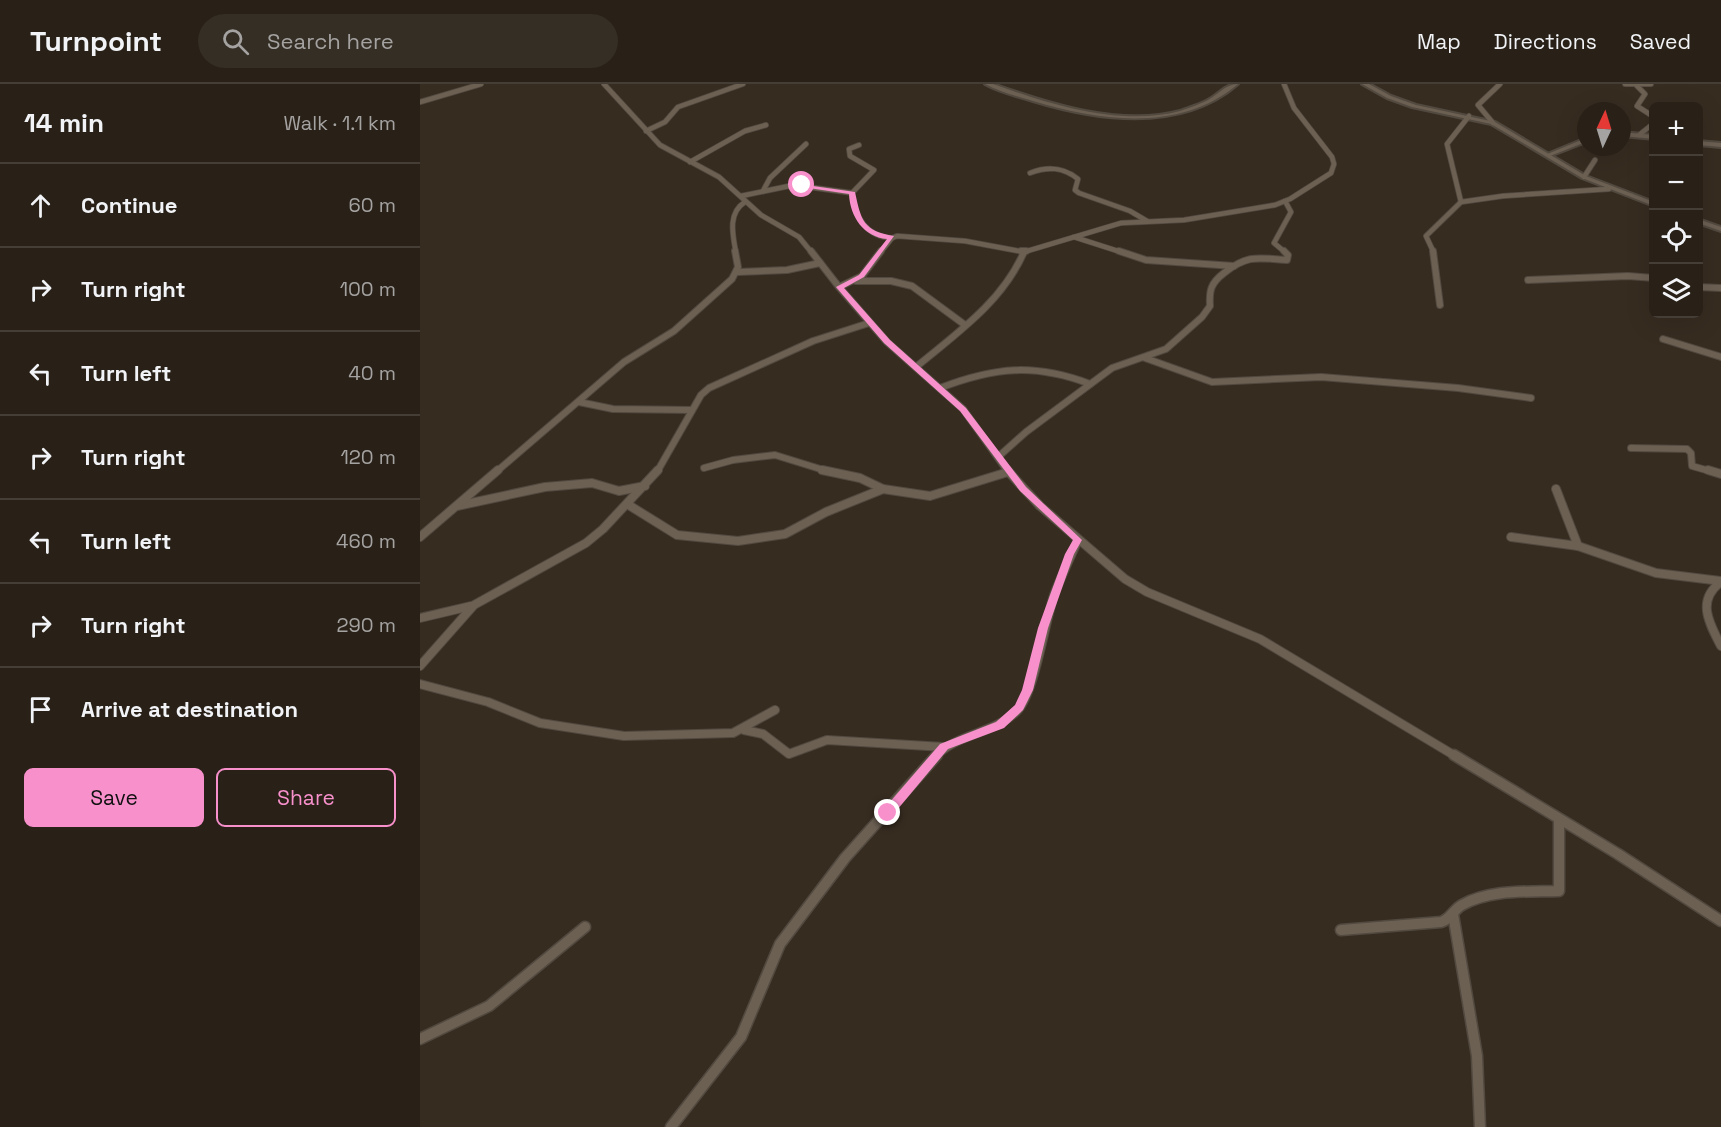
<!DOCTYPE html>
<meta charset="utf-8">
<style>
body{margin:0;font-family:"Space Grotesk",sans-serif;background:#352e25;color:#f1f3f6}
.controls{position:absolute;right:18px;top:18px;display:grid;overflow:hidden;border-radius:9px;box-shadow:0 6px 24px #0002}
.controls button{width:54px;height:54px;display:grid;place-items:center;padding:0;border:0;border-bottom:2px solid #453e37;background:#292118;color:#f1f3f6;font:30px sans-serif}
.compass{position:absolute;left:1157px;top:18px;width:54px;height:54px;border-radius:50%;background:#292118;box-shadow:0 6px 24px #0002;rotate:4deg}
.stop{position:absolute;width:18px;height:18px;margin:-14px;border:4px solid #f890cc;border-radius:50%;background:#fff}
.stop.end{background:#f890cc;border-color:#fff;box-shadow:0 2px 6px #0008}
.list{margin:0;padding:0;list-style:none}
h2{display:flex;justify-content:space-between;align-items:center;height:78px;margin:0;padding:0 24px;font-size:26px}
h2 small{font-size:20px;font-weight:400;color:#a5a3a2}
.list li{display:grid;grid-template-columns:39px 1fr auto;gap:18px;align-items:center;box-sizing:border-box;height:84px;padding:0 24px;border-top:2px solid #453e37}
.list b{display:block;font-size:22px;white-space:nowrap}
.list em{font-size:20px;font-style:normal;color:#a5a3a2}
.actions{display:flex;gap:12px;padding:18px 24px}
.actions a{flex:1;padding:14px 0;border:2px solid #f890cc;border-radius:9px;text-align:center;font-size:21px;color:#f890cc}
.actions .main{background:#f890cc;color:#111}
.icon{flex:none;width:33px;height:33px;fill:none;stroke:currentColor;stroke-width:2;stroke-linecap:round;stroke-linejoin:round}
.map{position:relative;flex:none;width:1301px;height:1043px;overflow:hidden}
header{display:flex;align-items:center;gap:36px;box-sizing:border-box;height:84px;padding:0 30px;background:#292118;border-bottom:2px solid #453e37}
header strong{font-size:28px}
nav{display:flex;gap:33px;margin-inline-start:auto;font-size:21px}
.search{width:420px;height:54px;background:#352e25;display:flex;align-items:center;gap:15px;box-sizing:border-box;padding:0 21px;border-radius:33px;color:#a5a3a2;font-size:22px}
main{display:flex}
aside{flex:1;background:#292118}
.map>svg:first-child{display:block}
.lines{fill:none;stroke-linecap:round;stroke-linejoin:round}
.minor-far3-casing{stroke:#52493f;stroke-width:6}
.minor-far2-casing{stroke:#52493f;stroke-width:8}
.minor-far1-casing{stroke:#52493f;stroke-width:10}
.minor-casing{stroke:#52493f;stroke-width:13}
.tertiary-casing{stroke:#52493f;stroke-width:4}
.secondary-casing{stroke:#52493f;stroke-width:4}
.minor-far3{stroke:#6c6053;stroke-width:4.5}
.minor-far2{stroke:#6c6053;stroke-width:6}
.minor-far1{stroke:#6c6053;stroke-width:8}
.minor{stroke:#6c6053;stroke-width:10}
.tertiary{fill:#6c6053;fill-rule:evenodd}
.secondary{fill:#6c6053;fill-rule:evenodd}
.route{fill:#f890cc}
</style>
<header>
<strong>Turnpoint</strong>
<div class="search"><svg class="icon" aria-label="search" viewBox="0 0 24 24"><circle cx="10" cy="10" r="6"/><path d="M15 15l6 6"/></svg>Search here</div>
<nav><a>Map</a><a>Directions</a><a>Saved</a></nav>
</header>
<main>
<aside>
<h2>14 min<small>Walk · 1.1 km</small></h2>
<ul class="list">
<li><svg class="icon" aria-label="ahead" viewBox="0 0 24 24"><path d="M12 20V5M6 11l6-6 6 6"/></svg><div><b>Continue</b></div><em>60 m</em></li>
<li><svg class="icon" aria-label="right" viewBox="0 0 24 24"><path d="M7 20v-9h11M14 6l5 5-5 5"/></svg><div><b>Turn right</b></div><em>100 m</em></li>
<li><svg class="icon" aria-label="left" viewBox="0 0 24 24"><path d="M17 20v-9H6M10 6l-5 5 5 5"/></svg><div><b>Turn left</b></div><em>40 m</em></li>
<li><svg class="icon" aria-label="right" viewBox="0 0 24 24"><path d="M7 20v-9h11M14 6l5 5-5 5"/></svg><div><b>Turn right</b></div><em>120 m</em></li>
<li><svg class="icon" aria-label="left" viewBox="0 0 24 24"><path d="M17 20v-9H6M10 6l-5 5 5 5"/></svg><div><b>Turn left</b></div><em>460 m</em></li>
<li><svg class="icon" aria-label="right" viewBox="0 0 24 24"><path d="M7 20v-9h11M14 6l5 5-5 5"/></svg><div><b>Turn right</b></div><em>290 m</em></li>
<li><svg class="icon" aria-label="arrive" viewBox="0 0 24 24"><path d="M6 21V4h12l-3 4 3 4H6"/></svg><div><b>Arrive at destination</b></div></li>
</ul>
<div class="actions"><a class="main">Save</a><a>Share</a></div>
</aside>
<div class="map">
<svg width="1301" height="1043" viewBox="0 0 1301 1043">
<rect width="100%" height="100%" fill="#372c20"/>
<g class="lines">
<!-- minor-far3 casing -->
<g class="minor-far3-casing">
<g id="minor-far3">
<polyline points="184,0 240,61 299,93 341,131 379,153 392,169"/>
<polyline points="1205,0 1231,0"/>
<polyline points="1217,2 1225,10 1217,22 1234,33"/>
<polyline points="0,18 61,0"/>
<polyline points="1073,39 1058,21 1080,0"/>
<polyline points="226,47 245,38 258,23 323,0"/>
<polyline points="1219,51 1234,39"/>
<path d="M439,61L429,65L430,72L454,86L432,109C434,133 447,153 472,154"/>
<polyline points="270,78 325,47 346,41"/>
<path d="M610,89C628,82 643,83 658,95L655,106L659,109L710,127L727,137"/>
<polyline points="1164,93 1175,76"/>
<polyline points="343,107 350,94 386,60"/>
<polyline points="321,112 374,101 432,109"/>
<polyline points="865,117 871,128 854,159 866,169"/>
<polyline points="1041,118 1027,60 1049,32"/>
<polyline points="654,153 704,169"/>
<path d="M316,169C313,152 307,129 325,118"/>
<polyline points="460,169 472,154 477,152 545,157 604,168 701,139 764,136 855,121 870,115 911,89 914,80 912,73 874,24 864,0"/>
<polyline points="1014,169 1006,152 1041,118 1083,112 1189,105"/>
</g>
</g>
<!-- minor-far2 casing -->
<g class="minor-far2-casing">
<g id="minor-far2">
<polyline points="391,167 419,203"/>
<polyline points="461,167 442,192 419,203 467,258 543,325 588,388"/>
<polyline points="601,167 606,167"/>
<polyline points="699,167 726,176 814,182"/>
<polyline points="1013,167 1020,221"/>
<polyline points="318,188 367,186 400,179"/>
<polyline points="1108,196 1208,192 1234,194"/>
<polyline points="436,197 471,197 492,202 545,241"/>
<polyline points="1278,203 1301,204"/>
<polyline points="1243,255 1301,273"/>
<polyline points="725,274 792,298 901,293 1038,304 1111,314"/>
<path d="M496,283C537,249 582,218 604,168"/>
<path d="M520,304C575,283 614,279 670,300"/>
<polyline points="159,318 193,325 272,326"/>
<polyline points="1211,364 1267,365 1271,369 1272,382 1293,388"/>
<path d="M578,373L606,348L692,284L746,265L782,233L790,222C789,206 791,199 804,189C828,170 838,174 867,176L868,171L864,167"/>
<polyline points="284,384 313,376 355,371 410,388"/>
<polyline points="76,388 204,278 254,247 312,195 318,183 315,167"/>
<polyline points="237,388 281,311 289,304 393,257 449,239"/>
</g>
</g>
<!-- minor-far1 casing -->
<g class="minor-far1-casing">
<g id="minor-far1">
<polyline points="402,386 440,394 463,405 510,412 588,388"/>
<polyline points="587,386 620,422 705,495 727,508 840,555 1037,673"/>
<polyline points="1288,386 1301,390"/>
<polyline points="1136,405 1158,462"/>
<polyline points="207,420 257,451 318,457 365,450 406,428 463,405"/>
<polyline points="37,422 125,403 172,399 199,407 225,402"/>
<polyline points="0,453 78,386"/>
<polyline points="1091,453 1158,462 1236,489 1301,497"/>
<path d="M1301,498C1276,516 1289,539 1301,562"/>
<polyline points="0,534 51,522"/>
<polyline points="0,582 54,521 166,459 183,445 238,386"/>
<polyline points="0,600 68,618 120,639 204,652 313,649 355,626"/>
<polyline points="324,646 343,650 369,670 407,656 524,663"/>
<path d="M515,673C537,649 575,650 598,626C615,607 625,538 634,511C641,493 650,474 658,456"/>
</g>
</g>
<!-- minor casing -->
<g class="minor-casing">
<g id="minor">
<polyline points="1034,671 1198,770 1301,837"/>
<polyline points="1033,830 1057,972 1060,1043"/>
<path d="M921,846L1021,838C1031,835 1033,826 1042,821C1070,805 1108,808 1139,807V736"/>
<polyline points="0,955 69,922 165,843"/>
<polyline points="251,1043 321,953 360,860 425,774 517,671"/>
</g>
</g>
<!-- tertiary casing -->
<g class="tertiary-casing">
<g id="tertiary">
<polygon points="1202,48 1234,51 1234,55 1202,52"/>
<polygon points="1166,54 1166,58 1130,72 1125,71"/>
<polygon points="1278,57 1301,59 1301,63 1278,61"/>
</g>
</g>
<!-- secondary casing -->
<g class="secondary-casing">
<g id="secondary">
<path d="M565,0H573C629,20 700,43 760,27C768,24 778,21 786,17C797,12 805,0 818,0C761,49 679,37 613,17C597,12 579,8 565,0Z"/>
<polygon points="942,0 949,0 971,12 996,21 1075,38 1166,92 1234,118 1234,122 1162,94 1071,40 992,23 967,14"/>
<polygon points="1278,135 1301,143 1301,147 1278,139"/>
</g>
</g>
<!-- minor-far3 -->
<use href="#minor-far3" class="minor-far3"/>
<!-- minor-far2 -->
<use href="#minor-far2" class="minor-far2"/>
<!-- minor-far1 -->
<use href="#minor-far1" class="minor-far1"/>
<!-- minor -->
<use href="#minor" class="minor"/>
<!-- tertiary -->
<use href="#tertiary" class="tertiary"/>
<!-- secondary -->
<use href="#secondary" class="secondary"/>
</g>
<!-- route -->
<path class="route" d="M379,100L435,108C441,136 443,147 474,152L444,193L424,204L470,256L546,324L606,403L662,456L654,470L628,544L613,606L603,626L584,644L528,665L472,732H463V726L520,660L576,638L595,621L602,606L618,544L645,470L653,456L600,407L540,327L464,259L416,203L439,191L467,155C444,153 430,133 429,110L382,103Z"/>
</svg>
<div class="controls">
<button>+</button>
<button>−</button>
<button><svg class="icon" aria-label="locate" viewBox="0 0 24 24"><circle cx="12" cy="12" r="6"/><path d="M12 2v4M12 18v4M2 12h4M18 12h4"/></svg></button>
<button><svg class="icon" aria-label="layers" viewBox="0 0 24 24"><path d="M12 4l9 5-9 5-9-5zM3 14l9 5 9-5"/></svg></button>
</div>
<svg class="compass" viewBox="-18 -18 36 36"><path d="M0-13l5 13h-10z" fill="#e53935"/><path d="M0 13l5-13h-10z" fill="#a5a3a2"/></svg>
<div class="stop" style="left:382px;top:101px"></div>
<div class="stop end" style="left:468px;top:729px"></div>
</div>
</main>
